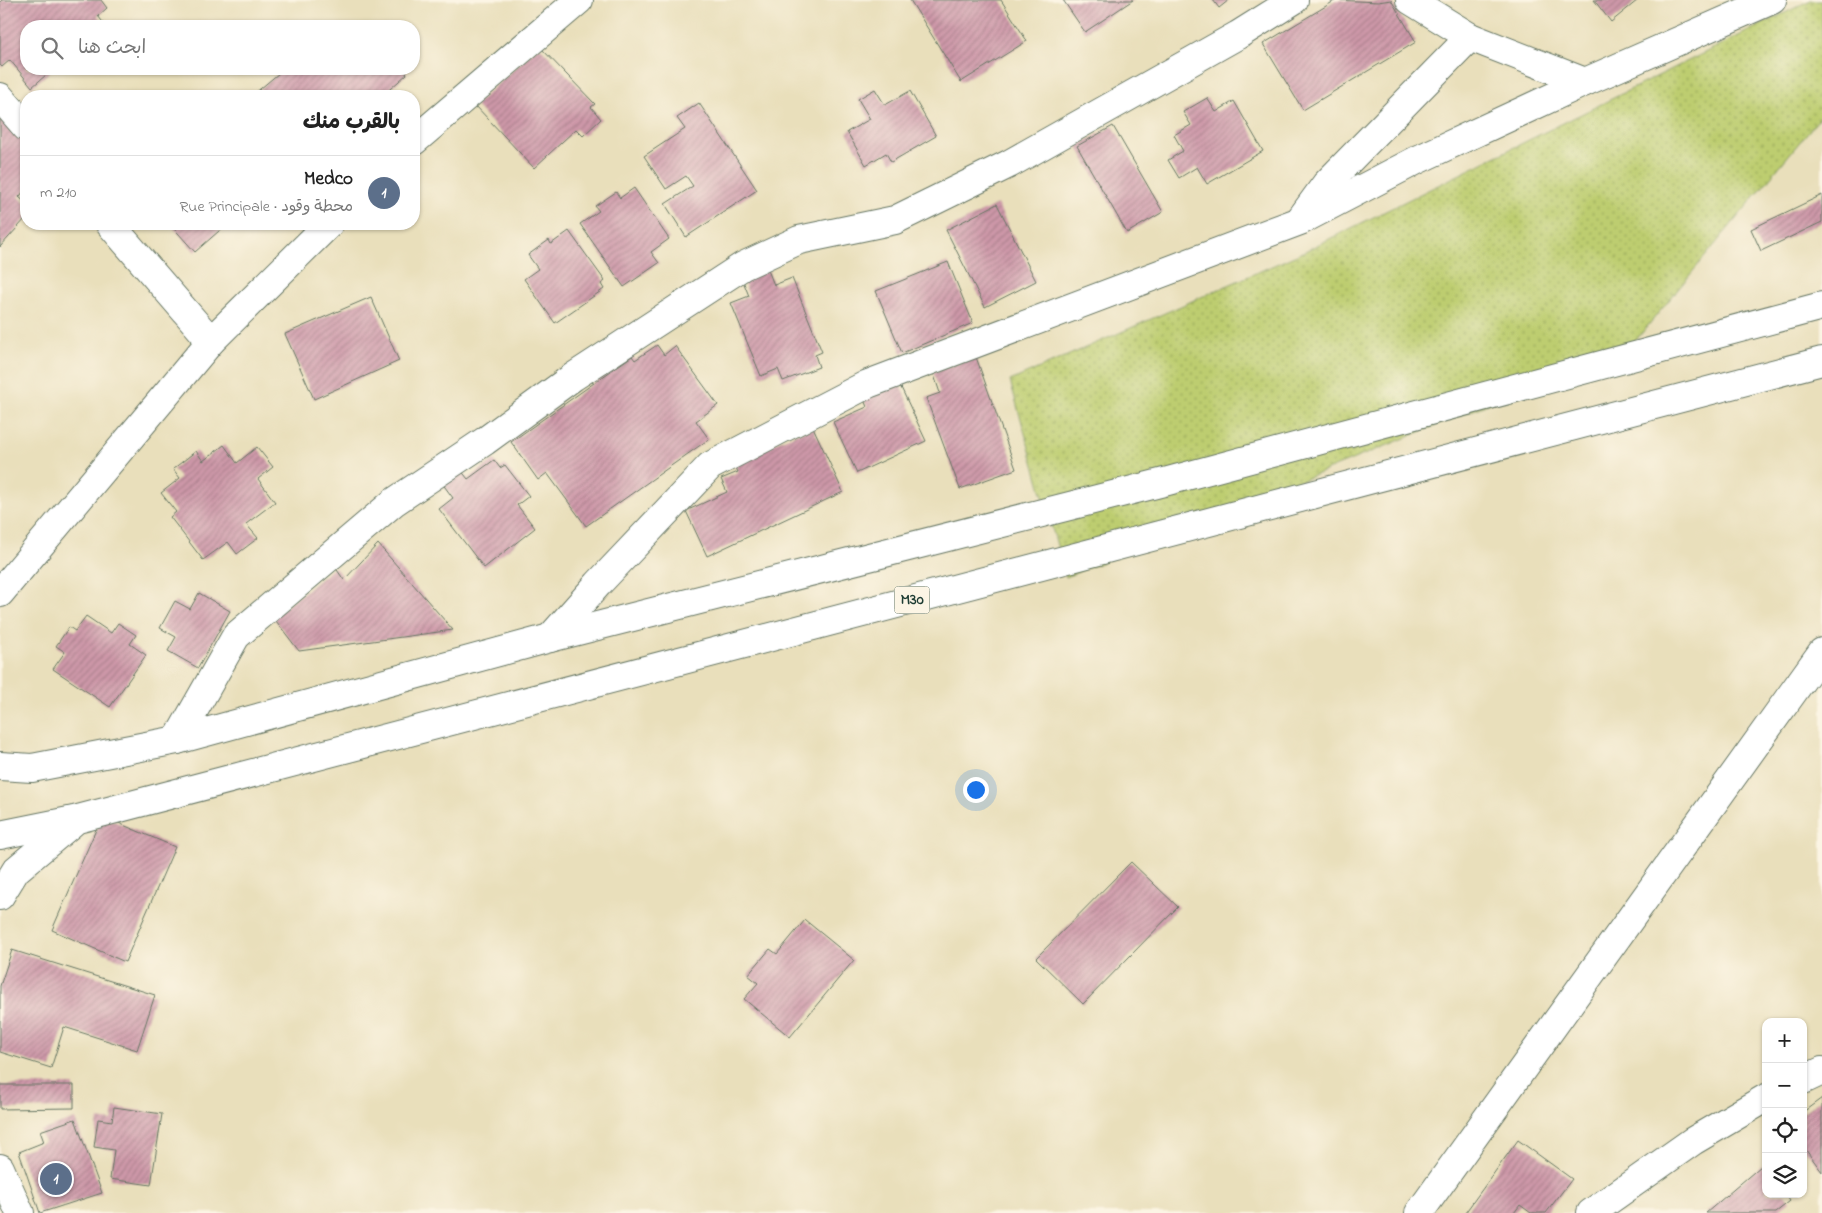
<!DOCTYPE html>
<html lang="ar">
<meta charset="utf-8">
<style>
body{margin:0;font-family:"Indie Flower","Playpen Sans Arabic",sans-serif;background:#f6f6f6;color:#222;direction:rtl}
.controls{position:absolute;right:15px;bottom:15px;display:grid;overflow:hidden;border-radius:10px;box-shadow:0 1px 4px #0004}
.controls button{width:45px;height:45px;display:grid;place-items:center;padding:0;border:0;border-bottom:1px solid #e0e0e0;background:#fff;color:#222;font:25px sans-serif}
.you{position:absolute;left:975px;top:789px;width:18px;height:18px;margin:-12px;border:4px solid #fff;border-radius:50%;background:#1a73e8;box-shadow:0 0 0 8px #1a73e833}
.badge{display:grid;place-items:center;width:32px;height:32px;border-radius:50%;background:#d93025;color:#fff;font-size:16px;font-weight:700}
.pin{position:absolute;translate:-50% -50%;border:2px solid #fff;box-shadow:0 1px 5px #0006}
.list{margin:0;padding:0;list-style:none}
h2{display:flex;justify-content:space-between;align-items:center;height:65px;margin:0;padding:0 20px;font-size:21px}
h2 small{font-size:16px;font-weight:400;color:#767676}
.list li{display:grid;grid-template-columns:32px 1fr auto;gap:15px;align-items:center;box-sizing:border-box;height:75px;padding:0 20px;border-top:1px solid #e0e0e0}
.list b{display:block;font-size:19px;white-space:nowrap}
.list p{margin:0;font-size:16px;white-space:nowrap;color:#767676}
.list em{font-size:16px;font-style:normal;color:#767676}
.icon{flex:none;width:28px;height:28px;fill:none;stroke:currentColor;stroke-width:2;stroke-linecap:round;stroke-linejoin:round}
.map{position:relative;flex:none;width:1822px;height:1213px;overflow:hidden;direction:ltr}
.search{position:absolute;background:#fff;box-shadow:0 1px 4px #0004;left:20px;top:20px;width:400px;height:55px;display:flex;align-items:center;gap:12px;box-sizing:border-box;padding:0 18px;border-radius:20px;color:#767676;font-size:19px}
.panel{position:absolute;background:#fff;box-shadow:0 1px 4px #0004;left:20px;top:90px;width:400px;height:140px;border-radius:20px;direction:rtl}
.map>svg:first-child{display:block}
.grass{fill:url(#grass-dots);stroke:#6e8552}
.building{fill:url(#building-hatch)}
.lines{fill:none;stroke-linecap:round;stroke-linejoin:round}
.minor-casing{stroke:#667663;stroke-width:30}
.major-casing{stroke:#667663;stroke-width:30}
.highway-casing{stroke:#667663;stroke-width:30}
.minor{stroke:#fff;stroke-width:28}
.major{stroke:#fff;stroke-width:28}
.highway{stroke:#fff;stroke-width:28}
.labels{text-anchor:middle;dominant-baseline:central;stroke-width:4;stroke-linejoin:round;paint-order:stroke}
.shield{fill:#fcf5e5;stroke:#617469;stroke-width:1}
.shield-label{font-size:16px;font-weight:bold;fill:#1f3d34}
</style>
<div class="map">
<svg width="1822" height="1213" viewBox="0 0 1822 1213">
<defs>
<pattern id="grass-dots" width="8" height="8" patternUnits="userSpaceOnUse" patternTransform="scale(1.25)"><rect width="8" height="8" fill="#bdcd70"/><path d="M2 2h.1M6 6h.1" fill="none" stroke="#99a85d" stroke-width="1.8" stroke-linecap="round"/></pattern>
<pattern id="building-hatch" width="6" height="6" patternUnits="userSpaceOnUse" patternTransform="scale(1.25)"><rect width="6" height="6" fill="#ce98a9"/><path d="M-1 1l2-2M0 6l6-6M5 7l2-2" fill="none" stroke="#a77d8a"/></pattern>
</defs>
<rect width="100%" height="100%" fill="#fcf5e5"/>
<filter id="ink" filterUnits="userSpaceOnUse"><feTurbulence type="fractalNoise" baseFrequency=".02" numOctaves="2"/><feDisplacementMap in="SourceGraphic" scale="10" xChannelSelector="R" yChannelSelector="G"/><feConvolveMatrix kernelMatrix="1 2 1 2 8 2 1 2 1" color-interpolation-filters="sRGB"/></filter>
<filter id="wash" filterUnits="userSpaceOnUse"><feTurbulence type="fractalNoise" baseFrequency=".0096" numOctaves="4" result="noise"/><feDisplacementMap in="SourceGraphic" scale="20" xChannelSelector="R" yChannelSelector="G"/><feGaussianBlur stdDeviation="1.12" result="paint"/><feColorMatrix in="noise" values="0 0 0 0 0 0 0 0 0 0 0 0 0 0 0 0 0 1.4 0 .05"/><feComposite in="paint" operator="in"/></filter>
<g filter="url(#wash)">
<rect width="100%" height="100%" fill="#e9dfbb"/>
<!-- grass -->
<polygon class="grass" points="1811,0 1822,0 1822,115 1632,345 1066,577 1010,381 1299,254"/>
<g id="blocks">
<!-- building -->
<g class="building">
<polygon points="2,0 101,0 107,8 98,16 106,26 26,26 26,69 53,69 32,87 10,60 2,67 0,65 0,2"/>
<polygon points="910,0 1001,0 1027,41 961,82"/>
<polygon points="1063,0 1133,0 1085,32"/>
<polygon points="1213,0 1229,0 1219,8"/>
<polygon points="1336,0 1378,2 1391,0 1416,42 1303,110 1263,44"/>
<polygon points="1594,0 1638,0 1611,22"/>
<polygon points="539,46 595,104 591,107 601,119 583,136 576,129 534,168 475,105"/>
<polygon points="276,69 403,69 407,74 382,96 256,96 254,94 279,73"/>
<polygon points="875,89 885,105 910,91 936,136 891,162 886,153 866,165 847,132 870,119 858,99"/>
<polygon points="1207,98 1216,112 1234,101 1263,151 1207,184 1197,167 1179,178 1168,160 1183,151 1174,135 1191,125 1183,112"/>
<polygon points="699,103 757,190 686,237 665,204 693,186 686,176 666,189 644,156 685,129 677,118"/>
<polygon points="0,113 26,137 26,153 23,157 26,160 26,189 19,197 26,203 26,218 0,247"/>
<polygon points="1113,126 1163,212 1127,233 1077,146"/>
<polygon points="634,188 669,239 651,252 659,263 624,287 580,224 599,211 595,206 616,192 620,198"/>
<polygon points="1822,195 1822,222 1761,251 1751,229"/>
<polygon points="997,204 1036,281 985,307 946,230"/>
<polygon points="170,224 227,224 195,252"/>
<polygon points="569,231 605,281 601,284 604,289 555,323 524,279 538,269 528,255 549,240 551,244"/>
<polygon points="948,262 973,323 902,353 876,291"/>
<polygon points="768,270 774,285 792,278 822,352 815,355 819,367 783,381 778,369 761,376 731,303 749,296 743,281"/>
<polygon points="371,297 399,361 314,399 285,334"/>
<polygon points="657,345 664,355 675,346 718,405 696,421 709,439 586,526 547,473 538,480 511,442 632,356 635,360"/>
<polygon points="976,357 1016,469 960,489 926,398 940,393 933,372"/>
<polygon points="898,381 926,441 857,473 833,422 867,407 863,397"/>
<polygon points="813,427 843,492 707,556 686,511 727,492 721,479 738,472 732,460"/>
<polygon points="224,445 237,463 257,447 273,467 258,479 275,502 246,524 258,538 237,554 228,542 203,560 170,517 176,512 161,493 180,478 173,469 196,451 203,461"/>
<polygon points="494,460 500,468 505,465 529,496 517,505 535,528 484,568 439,509 453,498 442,483 460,469 468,479"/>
<polygon points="378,544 453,630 299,651 273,617 335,567 344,580"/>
<polygon points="199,593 230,611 198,668 168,651 176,637 160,628 175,601 190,609"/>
<polygon points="86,616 111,633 118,623 136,635 130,644 146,655 110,707 53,669 65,652 56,646 69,627 75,631"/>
<polygon points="102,816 175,847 125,962 52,930"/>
<polygon points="1131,862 1178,907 1083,1004 1036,958"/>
<polygon points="805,920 854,960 790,1037 744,999 758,983 748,975 770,949 777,954"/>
<polygon points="12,950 155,995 137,1050 64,1027 51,1068 0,1052 0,986"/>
<polygon points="0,1085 74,1085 74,1108 0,1109"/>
<polygon points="1822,1098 1822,1172 1803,1146 1803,1112"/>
<polygon points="114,1107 162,1114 151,1185 110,1179 114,1150 94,1147 98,1119 112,1121"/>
<polygon points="75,1119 102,1193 40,1213 19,1152 44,1142 40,1131"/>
<polygon points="1518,1140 1572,1179 1546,1213 1531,1213 1520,1205 1514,1213 1465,1213"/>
<polygon points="1761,1166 1766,1172 1766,1194 1785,1194 1790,1201 1775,1213 1706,1213"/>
</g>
</g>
</g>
<g filter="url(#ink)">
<use href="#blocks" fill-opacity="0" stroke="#667663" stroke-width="1"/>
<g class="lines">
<!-- minor casing -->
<g class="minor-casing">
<g id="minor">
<polyline points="1410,0 1470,37 1585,82"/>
<polyline points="0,97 26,127"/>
<polyline points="414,141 579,0"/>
<polyline points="1302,217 1326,184 1470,37"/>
<polyline points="110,224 211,341"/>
<polyline points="0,593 211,341 329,224"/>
<polyline points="550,638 598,584 710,466 868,384 1300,221 1417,160 1585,82 1772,0"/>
<polyline points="177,740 236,636 394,502 485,441 573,377 743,266 799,240 895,220 1009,164 1238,35 1294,0"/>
<polyline points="1803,1080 1822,1071"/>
<polyline points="1419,1213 1822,652"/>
<polyline points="1591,1213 1693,1141 1766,1098"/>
</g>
</g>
<!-- major casing -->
<g class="major-casing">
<polyline id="major" points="0,1168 20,1213"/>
</g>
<!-- highway casing -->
<g class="highway-casing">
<g id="highway">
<polyline points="0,766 32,768 177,740 550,638 1168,481 1822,306"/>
<polyline points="0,835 74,820 1822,361"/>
<polyline points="0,896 16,870 72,823"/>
</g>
</g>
<!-- minor -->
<use href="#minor" class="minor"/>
<!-- major -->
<use href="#major" class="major"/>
<!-- highway -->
<use href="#highway" class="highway"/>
</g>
</g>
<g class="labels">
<!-- shield labels -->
<rect class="shield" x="894.5" y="586.5" width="35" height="27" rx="4"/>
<g class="shield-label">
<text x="912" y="600">M30</text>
</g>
</g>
</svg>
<div class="controls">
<button>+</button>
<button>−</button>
<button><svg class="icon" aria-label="locate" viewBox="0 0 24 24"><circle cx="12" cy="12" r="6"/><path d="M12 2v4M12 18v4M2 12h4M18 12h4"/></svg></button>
<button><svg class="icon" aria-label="layers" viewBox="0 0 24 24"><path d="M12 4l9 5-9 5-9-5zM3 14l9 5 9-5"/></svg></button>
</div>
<div class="you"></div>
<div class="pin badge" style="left:56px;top:1179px;background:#5c6f8a">1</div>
<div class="search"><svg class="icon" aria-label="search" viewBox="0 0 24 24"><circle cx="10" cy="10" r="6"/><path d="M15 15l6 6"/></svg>ابحث هنا</div>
<section class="panel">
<h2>بالقرب منك<small></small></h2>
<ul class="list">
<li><span class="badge" style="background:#5c6f8a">1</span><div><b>Medco</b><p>محطة وقود · Rue Principale</p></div><em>210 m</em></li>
</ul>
</section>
</div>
